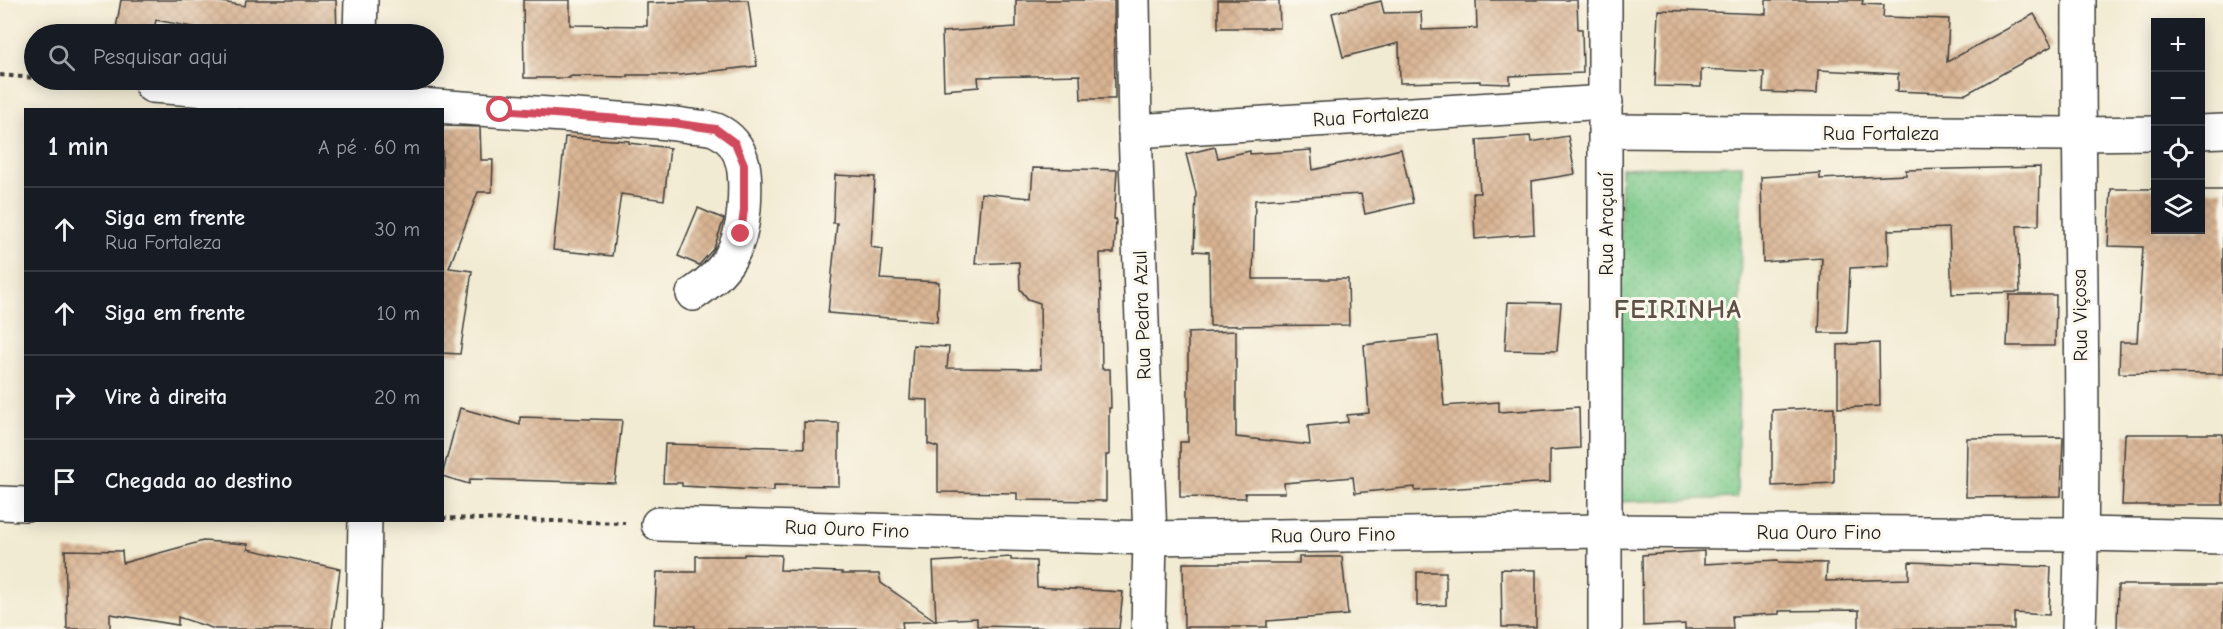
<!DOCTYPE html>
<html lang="pt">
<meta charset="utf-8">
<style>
body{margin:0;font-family:"Comic Neue",sans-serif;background:#242831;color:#f1f3f6}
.controls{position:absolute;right:18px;top:18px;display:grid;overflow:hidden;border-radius:0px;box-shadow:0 3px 15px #0003}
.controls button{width:54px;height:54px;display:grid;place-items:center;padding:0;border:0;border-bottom:2px solid #363941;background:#171b24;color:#f1f3f6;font:30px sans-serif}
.stop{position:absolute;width:18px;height:18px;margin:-14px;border:4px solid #d1495b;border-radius:50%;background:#fff}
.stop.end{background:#d1495b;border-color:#fff;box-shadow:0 2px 6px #0008}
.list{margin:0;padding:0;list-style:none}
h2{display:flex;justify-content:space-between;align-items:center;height:78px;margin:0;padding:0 24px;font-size:26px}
h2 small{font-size:20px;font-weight:400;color:#9ea1a6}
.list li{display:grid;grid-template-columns:39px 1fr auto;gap:18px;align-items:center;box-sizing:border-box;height:84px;padding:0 24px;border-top:2px solid #363941}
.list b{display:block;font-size:22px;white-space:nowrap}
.list p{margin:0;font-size:20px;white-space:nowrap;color:#9ea1a6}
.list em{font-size:20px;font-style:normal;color:#9ea1a6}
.icon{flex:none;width:33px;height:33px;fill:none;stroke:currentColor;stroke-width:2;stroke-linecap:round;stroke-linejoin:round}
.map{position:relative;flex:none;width:2223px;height:629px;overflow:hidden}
.search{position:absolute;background:#171b24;box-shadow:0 3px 15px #0003;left:24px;top:24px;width:420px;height:66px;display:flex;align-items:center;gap:15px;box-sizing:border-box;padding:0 21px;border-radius:33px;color:#9ea1a6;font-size:22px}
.panel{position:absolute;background:#171b24;box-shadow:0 3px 15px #0003;left:24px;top:108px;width:420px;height:414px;border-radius:0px}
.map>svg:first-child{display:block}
.grass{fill:url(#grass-dots);stroke:#4c7253;stroke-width:1.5}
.building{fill:url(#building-cross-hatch)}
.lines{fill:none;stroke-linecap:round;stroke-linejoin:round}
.minor-casing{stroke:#3c3b37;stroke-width:36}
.path{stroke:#3c3b37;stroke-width:4;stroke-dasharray:4.5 4.5;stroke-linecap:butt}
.minor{stroke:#fff;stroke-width:33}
.route{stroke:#d1495b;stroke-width:8}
.labels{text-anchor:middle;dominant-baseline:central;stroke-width:6;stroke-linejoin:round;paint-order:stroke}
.street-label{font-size:20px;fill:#1c1c1c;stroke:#fbf7ec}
.district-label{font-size:26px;font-weight:bold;letter-spacing:1.5px;fill:#5e5145;stroke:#fbf7ec}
</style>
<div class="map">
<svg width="2223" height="629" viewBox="0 0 2223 629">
<defs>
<pattern id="grass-dots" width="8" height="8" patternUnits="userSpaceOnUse" patternTransform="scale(1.5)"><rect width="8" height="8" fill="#7bc98a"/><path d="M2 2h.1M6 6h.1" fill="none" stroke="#6aac76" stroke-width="1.8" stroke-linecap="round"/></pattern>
<pattern id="building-cross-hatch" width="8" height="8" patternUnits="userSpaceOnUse" patternTransform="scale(1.5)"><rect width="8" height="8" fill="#d8b392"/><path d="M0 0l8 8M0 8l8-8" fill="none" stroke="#b9997d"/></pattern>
</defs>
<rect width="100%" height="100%" fill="#fbf7ec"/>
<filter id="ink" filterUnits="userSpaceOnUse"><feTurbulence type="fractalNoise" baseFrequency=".0167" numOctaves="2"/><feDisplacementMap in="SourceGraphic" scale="12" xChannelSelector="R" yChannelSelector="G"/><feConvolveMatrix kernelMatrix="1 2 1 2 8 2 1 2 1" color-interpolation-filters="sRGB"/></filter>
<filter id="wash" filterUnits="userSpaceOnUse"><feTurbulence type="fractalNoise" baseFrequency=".008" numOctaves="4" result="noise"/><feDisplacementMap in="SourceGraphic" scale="24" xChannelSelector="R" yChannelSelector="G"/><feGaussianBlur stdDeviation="1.35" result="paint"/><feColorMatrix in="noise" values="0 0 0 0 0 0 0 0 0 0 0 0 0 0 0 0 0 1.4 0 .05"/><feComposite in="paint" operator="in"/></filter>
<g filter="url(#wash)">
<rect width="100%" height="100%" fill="#f2ebd3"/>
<!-- grass -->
<polygon class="grass" points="1742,165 1737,498 1616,502 1621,168"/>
<g id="blocks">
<!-- building -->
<g class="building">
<polygon points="121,0 210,0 245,6 246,0 336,0 337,34 230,34 156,20 153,34 115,34"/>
<polygon points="523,0 570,0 570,25 647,26 647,3 748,0 757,66 680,75 628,75 628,77 570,76 570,78 524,78"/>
<polygon points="1016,0 1114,0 1115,99 1081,99 1080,75 978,77 979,87 944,90 942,32 1016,27"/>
<polygon points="1218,0 1279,0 1280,28 1218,28"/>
<polygon points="1476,0 1577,0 1578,29 1582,29 1583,73 1510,76 1510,84 1480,83 1480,81 1400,83 1399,43 1343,57 1332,13 1381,1 1384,13 1421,12 1422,30 1477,28"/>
<polygon points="1766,0 1863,0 1862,4 1884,5 1883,17 1949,19 1947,62 2034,14 2052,46 1966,94 1895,91 1898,89 1898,74 1818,70 1817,94 1763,92 1764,72 1701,69 1701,87 1655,86 1658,10 1766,14"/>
<polygon points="442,126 480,127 481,160 493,160 492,192 478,192 449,268 472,271 460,354 442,353"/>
<polygon points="1530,136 1531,142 1568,136 1575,174 1532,181 1534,234 1475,239 1473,193 1480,193 1477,140"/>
<polygon points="565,137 629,141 629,143 670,148 664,200 621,194 612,256 553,250"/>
<polygon points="1215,147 1218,158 1250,151 1250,154 1311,150 1313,170 1401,149 1413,203 1365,214 1361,194 1255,200 1253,279 1348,279 1349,325 1210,326 1209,252 1194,251 1196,193 1186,154"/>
<polygon points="2040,167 2039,225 2017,226 2020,292 1952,294 1949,228 1888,230 1889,266 1850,268 1847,333 1819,333 1822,258 1763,262 1761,177 1820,173 1820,179 1906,175 1906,170"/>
<polygon points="1033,168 1117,170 1114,219 1116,219 1114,253 1100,253 1102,369 1110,369 1111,408 1109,408 1109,455 1106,455 1106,501 1017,500 1017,493 938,492 938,447 928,444 928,400 910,399 913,345 949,347 947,368 1041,369 1040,303 1028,299 1020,289 1019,262 975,264 981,193 1031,198"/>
<polygon points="835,175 875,177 871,247 883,249 880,279 939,282 937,322 828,313 837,223 833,223"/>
<polygon points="2111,189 2156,189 2156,230 2200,230 2200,190 2223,190 2223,374 2119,373 2120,342 2137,342 2143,247 2108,246"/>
<polygon points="698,208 724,219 714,248 699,265 678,256"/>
<polygon points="2009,295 2056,295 2055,346 2007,346"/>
<polygon points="1508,302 1561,303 1557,351 1505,350"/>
<polygon points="1236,331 1236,437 1310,445 1308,426 1348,422 1347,415 1369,413 1364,345 1438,336 1444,406 1499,402 1499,412 1579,407 1580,448 1550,450 1550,482 1415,491 1415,487 1355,493 1353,477 1284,483 1285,493 1245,493 1246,498 1180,497 1180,442 1188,442 1188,333"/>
<polygon points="1879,343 1880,406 1838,408 1838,345"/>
<polygon points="1834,407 1834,483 1772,486 1772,410"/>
<polygon points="460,408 520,425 520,417 622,420 615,483 470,479 469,484 442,476"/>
<polygon points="804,422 839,423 839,486 774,485 774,491 682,486 682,483 663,483 665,444 804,448"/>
<polygon points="2125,434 2223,434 2223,505 2122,505"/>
<polygon points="2063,437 2061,496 1966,497 1967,438"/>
<polygon points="203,541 248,544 248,549 340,569 332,629 215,629 178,617 178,625 110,614 110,629 67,629 65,550 122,551 123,563"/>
<polygon points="1704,551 1704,564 1778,560 1779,562 1827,563 1826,581 1909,579 1909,562 2051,567 2049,615 2014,613 2014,629 1859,629 1859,610 1779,611 1779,614 1732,616 1733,629 1685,629 1685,624 1643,626 1642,555"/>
<polygon points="744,554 781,555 780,570 842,572 842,574 879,574 881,583 936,621 902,622 903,629 695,629 695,626 654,624 657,572 696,572 696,556 744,556"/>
<polygon points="1011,557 1011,560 1036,561 1037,587 1123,592 1119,629 977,626 977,618 936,620 933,562"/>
<polygon points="1299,557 1342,557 1348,615 1267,621 1267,627 1184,627 1183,563 1299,563"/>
<polygon points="1501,569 1536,570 1536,627 1502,627"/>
<polygon points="1417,572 1446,572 1446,605 1417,606"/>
<polygon points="2118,585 2223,585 2223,629 2117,629"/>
</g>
</g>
</g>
<g filter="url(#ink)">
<use href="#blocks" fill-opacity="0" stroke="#3c3b37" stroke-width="1.5"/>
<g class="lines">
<!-- minor casing -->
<g class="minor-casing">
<g id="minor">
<polyline points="1133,0 1135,131 1150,538 1148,629"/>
<polyline points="1605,0 1605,629"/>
<polyline points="360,34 361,0"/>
<path d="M152,86C293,95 435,105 577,116C614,119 652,120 689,126C698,127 709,127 716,130C748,144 746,180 744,209C741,249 726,272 693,294"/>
<polyline points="1135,131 1606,102"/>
<polyline points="1607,131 2078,134 2156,133"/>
<polyline points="2200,132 2223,131"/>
<polyline points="0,503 26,504"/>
<polyline points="658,524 1150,538 1605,531 2082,534 2223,537"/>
<polyline points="363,629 365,520"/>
<path d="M2079,629C2086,420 2078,210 2079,0"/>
</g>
</g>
<!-- path -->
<g class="path">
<polyline points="0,75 34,78"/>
<polyline points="52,80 117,84"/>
<polyline points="442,518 625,523"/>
</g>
<!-- minor -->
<use href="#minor" class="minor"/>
</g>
</g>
<g class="lines" filter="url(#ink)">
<!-- route -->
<polyline class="route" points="500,110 673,123 716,129 735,143 744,164 744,210 741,234"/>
</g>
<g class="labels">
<!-- street labels -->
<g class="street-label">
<text transform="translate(1371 116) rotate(-4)">Rua Fortaleza</text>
<text x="1881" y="133">Rua Fortaleza</text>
<text transform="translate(1606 224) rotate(-90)">Rua Araçuaí</text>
<text transform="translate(1142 315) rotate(-92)">Rua Pedra Azul</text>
<text transform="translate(2080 315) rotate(-91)">Rua Viçosa</text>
<text transform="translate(847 529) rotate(2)">Rua Ouro Fino</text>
<text x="1819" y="532">Rua Ouro Fino</text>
<text transform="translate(1333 535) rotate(-1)">Rua Ouro Fino</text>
</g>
<!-- district labels -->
<g class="district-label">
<text x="1678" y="310">FEIRINHA</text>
</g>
</g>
</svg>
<div class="controls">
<button>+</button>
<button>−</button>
<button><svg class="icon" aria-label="locate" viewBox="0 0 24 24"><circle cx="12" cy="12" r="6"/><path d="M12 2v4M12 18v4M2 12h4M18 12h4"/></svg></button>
<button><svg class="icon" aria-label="layers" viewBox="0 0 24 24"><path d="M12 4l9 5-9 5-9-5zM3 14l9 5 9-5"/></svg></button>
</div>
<div class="stop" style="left:500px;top:110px"></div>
<div class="stop end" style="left:741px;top:234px"></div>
<div class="search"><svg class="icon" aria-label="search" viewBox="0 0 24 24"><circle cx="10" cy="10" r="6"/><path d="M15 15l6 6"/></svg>Pesquisar aqui</div>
<section class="panel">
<h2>1 min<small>A pé · 60 m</small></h2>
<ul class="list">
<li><svg class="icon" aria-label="ahead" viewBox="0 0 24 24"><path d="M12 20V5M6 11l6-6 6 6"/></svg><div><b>Siga em frente</b><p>Rua Fortaleza</p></div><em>30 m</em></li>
<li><svg class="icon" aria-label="ahead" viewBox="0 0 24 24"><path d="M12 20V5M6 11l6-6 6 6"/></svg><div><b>Siga em frente</b></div><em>10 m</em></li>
<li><svg class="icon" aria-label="right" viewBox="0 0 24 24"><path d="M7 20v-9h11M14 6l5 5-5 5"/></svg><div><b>Vire à direita</b></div><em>20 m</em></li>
<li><svg class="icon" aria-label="arrive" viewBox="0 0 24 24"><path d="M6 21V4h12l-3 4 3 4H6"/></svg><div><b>Chegada ao destino</b></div></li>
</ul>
</section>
</div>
